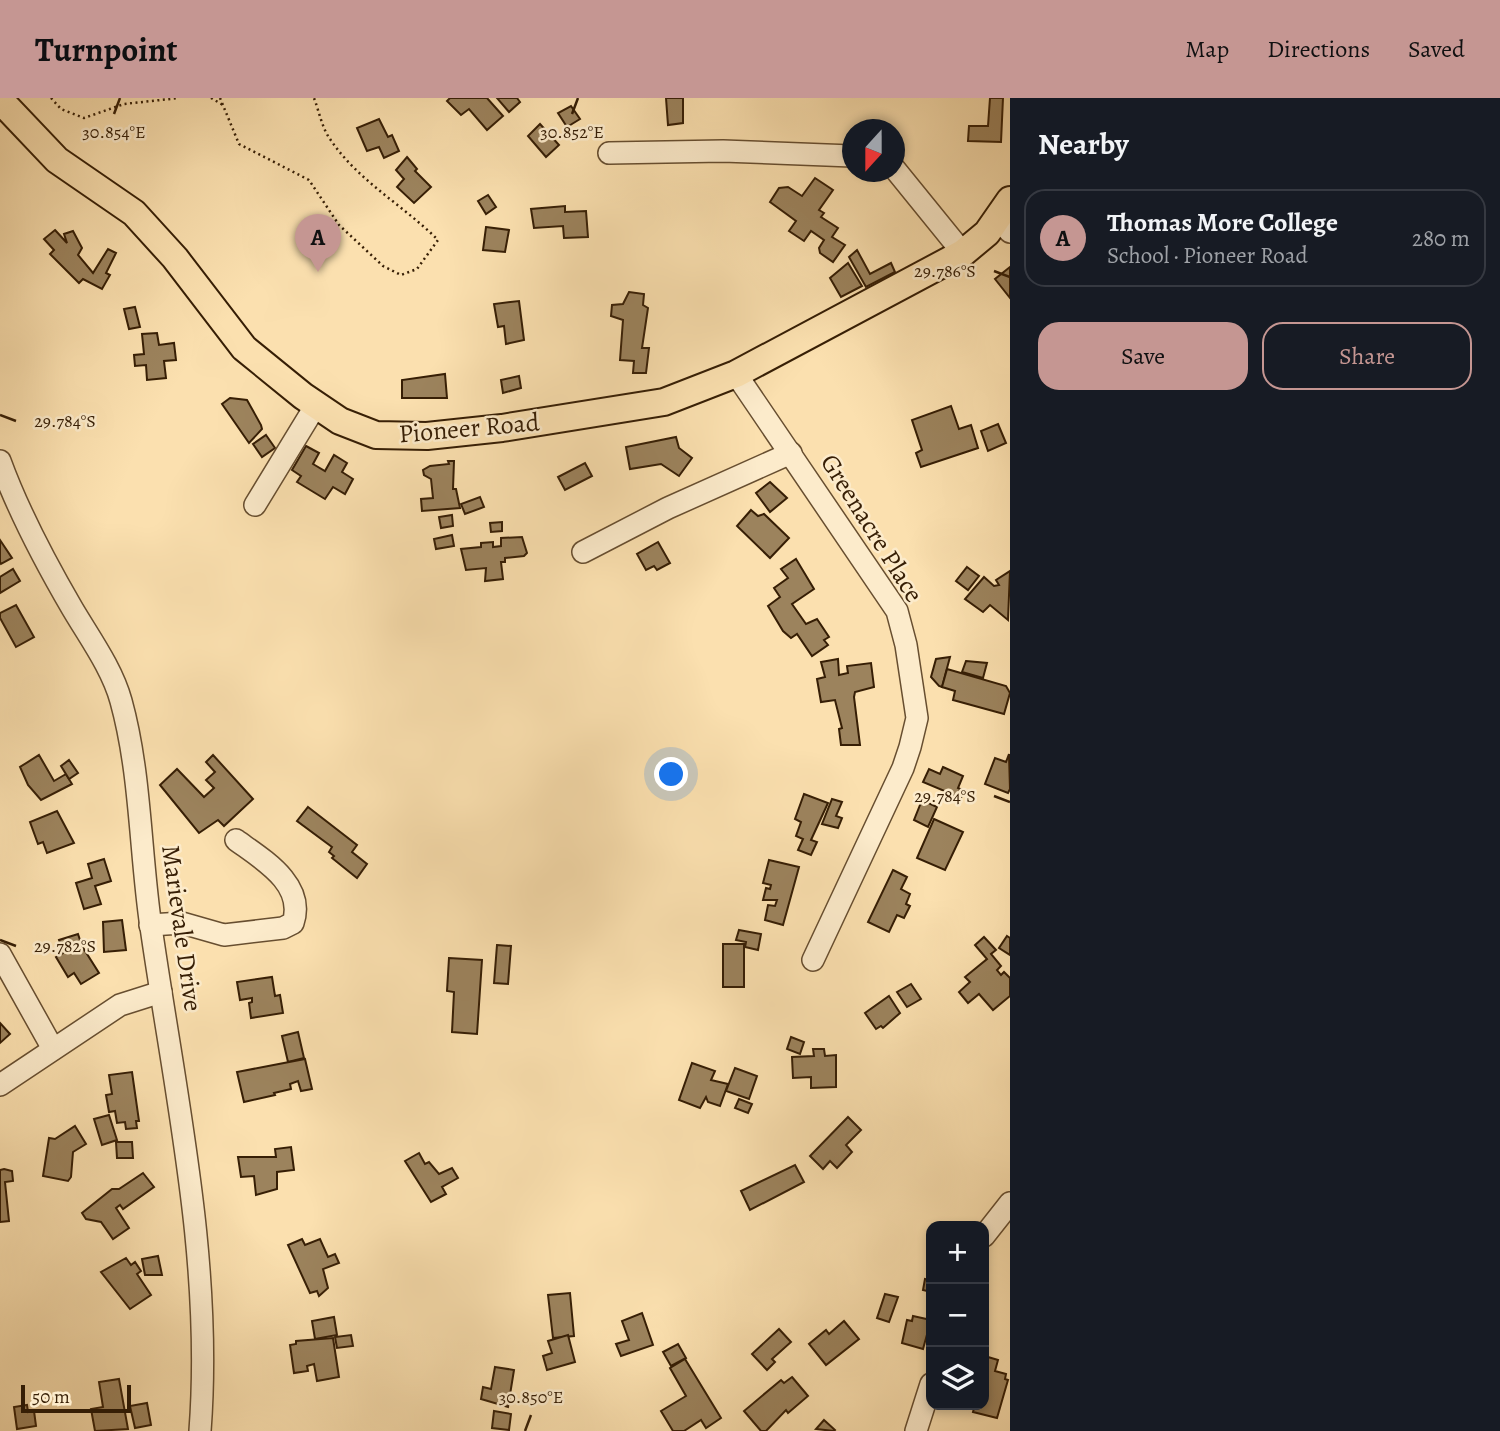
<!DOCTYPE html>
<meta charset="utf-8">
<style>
body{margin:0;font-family:Alegreya,serif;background:#242831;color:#f1f3f6}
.controls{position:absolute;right:21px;bottom:21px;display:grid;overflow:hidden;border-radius:14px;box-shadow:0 4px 10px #0003}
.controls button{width:63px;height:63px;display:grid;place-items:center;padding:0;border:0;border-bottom:2px solid #363941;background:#171b24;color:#f1f3f6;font:35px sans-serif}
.compass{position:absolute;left:842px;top:21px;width:63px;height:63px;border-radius:50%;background:#171b24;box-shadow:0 4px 10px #0003;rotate:201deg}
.scale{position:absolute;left:21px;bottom:18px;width:110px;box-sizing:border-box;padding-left:7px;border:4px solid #361e05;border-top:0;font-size:19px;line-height:24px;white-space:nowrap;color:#361e05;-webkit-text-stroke:5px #fcebcb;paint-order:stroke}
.you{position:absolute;left:672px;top:677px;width:24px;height:24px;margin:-18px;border:5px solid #fff;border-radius:50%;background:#1a73e8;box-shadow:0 0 0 10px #1a73e833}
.badge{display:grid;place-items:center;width:46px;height:46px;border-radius:50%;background:#c59692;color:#111;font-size:23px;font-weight:700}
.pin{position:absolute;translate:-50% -58px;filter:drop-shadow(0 2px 4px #0008)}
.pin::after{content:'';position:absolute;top:37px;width:24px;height:21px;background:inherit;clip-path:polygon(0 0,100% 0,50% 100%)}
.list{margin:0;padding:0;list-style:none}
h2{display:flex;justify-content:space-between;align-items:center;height:91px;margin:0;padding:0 28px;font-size:30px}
h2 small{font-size:23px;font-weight:400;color:#9ea1a6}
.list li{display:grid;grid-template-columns:46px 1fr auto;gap:21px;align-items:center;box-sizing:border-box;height:98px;margin:0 14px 14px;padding:0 14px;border:2px solid #363941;border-radius:21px}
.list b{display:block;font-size:26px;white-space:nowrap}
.list p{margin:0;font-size:23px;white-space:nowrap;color:#9ea1a6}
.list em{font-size:23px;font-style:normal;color:#9ea1a6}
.actions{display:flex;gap:14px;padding:21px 28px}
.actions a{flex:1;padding:16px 0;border:2px solid #c59692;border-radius:21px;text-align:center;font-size:24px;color:#c59692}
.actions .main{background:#c59692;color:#111}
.icon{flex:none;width:38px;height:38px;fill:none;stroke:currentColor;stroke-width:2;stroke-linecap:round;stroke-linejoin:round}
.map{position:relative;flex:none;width:1010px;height:1333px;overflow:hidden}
header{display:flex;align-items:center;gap:42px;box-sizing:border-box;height:98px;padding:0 35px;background:#c59692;color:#111}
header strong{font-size:33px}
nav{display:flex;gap:38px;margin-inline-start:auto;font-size:24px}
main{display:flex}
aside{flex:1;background:#171b24}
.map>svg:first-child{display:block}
.building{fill:#9c835d;stroke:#361e05;stroke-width:2}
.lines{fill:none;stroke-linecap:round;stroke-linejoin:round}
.minor-casing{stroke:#674e30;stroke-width:24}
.major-casing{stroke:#361e05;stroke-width:30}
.path{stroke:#361e05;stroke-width:2.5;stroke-dasharray:2 3.5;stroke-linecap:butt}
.minor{stroke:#fcebcb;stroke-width:21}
.major{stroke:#fbe0af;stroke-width:26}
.ticks{fill:none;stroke:#361e05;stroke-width:2.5}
.labels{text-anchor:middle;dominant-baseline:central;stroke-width:5;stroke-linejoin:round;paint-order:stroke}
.street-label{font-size:26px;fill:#361e05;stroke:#fcebcb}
.ticks-label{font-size:18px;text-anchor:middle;fill:#361e05;stroke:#fcebcb;stroke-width:5;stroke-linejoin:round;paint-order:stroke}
</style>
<header>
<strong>Turnpoint</strong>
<nav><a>Map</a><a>Directions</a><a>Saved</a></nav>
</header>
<main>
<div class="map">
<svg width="1010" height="1333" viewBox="0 0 1010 1333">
<rect width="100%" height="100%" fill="#fbe0af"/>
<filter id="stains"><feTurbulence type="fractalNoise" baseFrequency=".00286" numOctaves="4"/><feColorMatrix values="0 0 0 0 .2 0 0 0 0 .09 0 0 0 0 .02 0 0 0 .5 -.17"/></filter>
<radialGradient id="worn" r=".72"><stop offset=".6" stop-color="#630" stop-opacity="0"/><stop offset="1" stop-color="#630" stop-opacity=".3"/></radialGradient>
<!-- building -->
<g class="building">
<polygon points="450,0 487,0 503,18 487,32 469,11 461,17 447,3"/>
<polygon points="497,0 517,0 520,4 509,14"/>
<polygon points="666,0 683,0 683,25 668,27"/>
<polygon points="990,0 1003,0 1001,44 968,43 969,28 988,28"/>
<polygon points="571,8 580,21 567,29 558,15"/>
<polygon points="379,21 388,39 392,37 399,53 384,60 379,49 367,53 357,30"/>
<polygon points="540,26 559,47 546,59 528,38"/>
<polygon points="407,59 417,71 415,73 431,89 414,105 397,89 404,81 396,72"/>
<polygon points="815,80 833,92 819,112 824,115 821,119 838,130 832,139 845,147 833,164 820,155 819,150 824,142 811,133 804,143 789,133 796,123 770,104 779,90 788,89 802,98"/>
<polygon points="488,97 496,109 486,116 478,103"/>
<polygon points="565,108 565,114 586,113 588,139 564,140 563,128 534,130 531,111"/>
<polygon points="486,129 509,132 505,154 483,152"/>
<polygon points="55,132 67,145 64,136 73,133 82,150 78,157 93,175 108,151 116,155 106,175 110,177 102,191 83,181 79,185 50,156 54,152 44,141"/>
<polygon points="857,152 870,176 891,165 895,174 866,189 849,159"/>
<polygon points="848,165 862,188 841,199 830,180"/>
<polygon points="1010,169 1010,200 995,181"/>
<polygon points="629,194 644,196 643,207 648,210 642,250 649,250 646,275 633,275 634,263 620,262 623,222 611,218 612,207 623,206"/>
<polygon points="519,203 524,242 506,246 504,228 498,229 494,206"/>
<polygon points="135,209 140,229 129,231 124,211"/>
<polygon points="157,235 159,247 174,245 176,262 164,263 166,280 147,282 146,267 135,268 134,257 144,256 142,236"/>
<polygon points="445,276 447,300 402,300 402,282"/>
<polygon points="519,278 521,290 503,295 501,282"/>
<polygon points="230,300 247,302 261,327 262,331 249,345 222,306"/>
<polygon points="951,308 959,331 971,327 978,350 921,369 916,355 922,352 912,322"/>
<polygon points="998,326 1006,345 988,353 981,333"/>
<polygon points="266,337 275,350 262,359 253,346"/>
<polygon points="676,339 679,350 692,360 679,378 661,366 630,371 626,349"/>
<polygon points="306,348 319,355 313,366 325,373 334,357 347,365 342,374 353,381 345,396 333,389 325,401 297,384 301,378 292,372"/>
<polygon points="448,363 454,363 453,391 456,391 460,410 422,413 421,401 433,400 431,381 424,377 423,372 430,368 449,366"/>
<polygon points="585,365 592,378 565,392 558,379"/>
<polygon points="770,384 787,400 770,414 756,395"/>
<polygon points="480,399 484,409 465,416 461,406"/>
<polygon points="751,412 758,418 764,416 789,440 770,460 737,428"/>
<polygon points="452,417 453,428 441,430 439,419"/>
<polygon points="502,424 502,433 491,434 490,425"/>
<polygon points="452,437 454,448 436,451 434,441"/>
<polygon points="522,439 527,455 524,458 505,460 505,464 501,464 503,481 485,483 486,470 466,472 461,451 481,449 481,445 493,444 493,449 501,448 501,440"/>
<polygon points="0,442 12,460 1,466 0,464"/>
<polygon points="658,444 670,465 657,472 654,468 646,472 637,456"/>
<polygon points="796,461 814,491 792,506 806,526 817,521 829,539 824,542 828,547 812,558 797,536 791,540 783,533 768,508 780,499 774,490 788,480 781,471"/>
<polygon points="967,469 979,478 968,492 956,483"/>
<polygon points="13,471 20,483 0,495 0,479"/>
<polygon points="1010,473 1008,522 990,507 983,514 965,501 984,479 994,488 999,487 996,482"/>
<polygon points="16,507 34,539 16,549 0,520 0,515"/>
<polygon points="950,559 942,589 939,588 931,579 936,561"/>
<polygon points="838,561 839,577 848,575 847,568 871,565 874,589 855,594 854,599 860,647 841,647 839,631 842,630 835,602 821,604 817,581 825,579 821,564"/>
<polygon points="966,563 987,565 983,580 962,574"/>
<polygon points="947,571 1006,588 1010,595 1004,616 953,602 955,593 942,589"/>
<polygon points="1009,656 1010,691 1008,695 985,686 995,660 1006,664"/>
<polygon points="39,657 54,683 66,676 72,686 41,702 28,687 20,669"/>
<polygon points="213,657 253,701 224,728 218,722 199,735 160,687 177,671 204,699 214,690 206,682 215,674 206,664"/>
<polygon points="69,662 78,675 69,681 61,668"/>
<polygon points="943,669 963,678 958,690 964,693 961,700 923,684 929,671 940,676"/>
<polygon points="804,696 828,705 811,742 817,744 811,757 798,752 803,741 796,738 801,724 795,721"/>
<polygon points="832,701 842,704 836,718 842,720 838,730 822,726"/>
<polygon points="922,702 937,709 928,729 914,722"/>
<polygon points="308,709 357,747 352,754 367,766 357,780 332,760 334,758 329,754 332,749 297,723"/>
<polygon points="57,713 74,745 47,755 43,744 38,746 30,724"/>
<polygon points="934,721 963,734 945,772 917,760"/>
<polygon points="104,761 111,783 95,788 101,806 84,811 76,785 92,780 88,766"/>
<polygon points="769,762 799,769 783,827 765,822 768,807 775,808 777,802 763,802 766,790 770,791 771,787 763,785"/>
<polygon points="893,772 907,779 901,791 910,796 906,806 910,808 904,820 897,817 889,834 868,824"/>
<polygon points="122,822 126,852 104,854 103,824"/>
<polygon points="739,832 761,836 758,852 745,849 746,844 736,842"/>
<polygon points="78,836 82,848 99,875 81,886 74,875 68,879 56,859 63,855 59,842"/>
<polygon points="1007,838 1010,840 1010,857 999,850"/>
<polygon points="984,839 996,852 991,856 1001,868 997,872 1001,877 1004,874 1010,880 1010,898 993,912 979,896 968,905 959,894 970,884 965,879 987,861 975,847"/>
<rect x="723" y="846" width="21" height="43"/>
<polygon points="497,847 511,848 508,886 494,885"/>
<polygon points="449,860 482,862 477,936 452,934 454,894 447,893"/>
<polygon points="272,879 275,898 280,897 283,915 251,920 249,905 252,904 252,900 240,902 237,884"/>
<polygon points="911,886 921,901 907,909 897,894"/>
<polygon points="889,898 900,915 883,930 881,928 876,931 865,915"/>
<polygon points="0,925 10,936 0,945"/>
<polygon points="298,934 304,960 288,964 282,938"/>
<polygon points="791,939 804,944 800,956 787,951"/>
<polygon points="813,951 824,951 825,958 836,957 836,989 811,990 811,979 793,980 792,959 814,958"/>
<polygon points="305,961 312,991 301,993 298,983 290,986 291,991 274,995 275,997 244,1004 237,974"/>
<polygon points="692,965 715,973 711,982 728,986 720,1008 708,1004 706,999 700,1010 679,1002"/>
<polygon points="735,970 757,978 749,1001 726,993"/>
<polygon points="132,974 139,1023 136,1023 137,1030 126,1031 125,1024 117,1025 115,1013 109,1014 106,997 112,996 109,977"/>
<polygon points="739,1001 752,1006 748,1015 735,1010"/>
<polygon points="109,1017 117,1042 102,1047 94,1021"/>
<polygon points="848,1019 861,1032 846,1047 852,1054 837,1070 830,1063 823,1071 810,1058"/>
<polygon points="75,1028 86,1046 73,1054 71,1079 68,1083 43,1078 49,1040 55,1041"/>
<polygon points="116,1044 132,1044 133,1060 117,1060"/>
<polygon points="291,1049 294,1072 277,1074 277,1091 256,1097 254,1078 241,1079 238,1059 276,1059 275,1051"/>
<polygon points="419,1055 425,1066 429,1064 439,1076 452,1070 458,1080 442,1089 446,1096 431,1104 405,1063"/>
<polygon points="795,1067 804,1084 750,1112 741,1093"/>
<polygon points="4,1071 12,1073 13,1083 5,1084 9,1123 0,1124 0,1072"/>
<polygon points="143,1075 154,1089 123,1111 120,1107 116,1110 129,1130 113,1141 101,1124 86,1121 82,1115 112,1091 119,1091"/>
<polygon points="302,1141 305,1147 320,1141 328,1159 335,1156 339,1165 323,1171 328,1190 319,1198 317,1193 310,1195 288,1147"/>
<polygon points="158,1158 162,1177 145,1177 142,1161"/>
<polygon points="126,1160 131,1167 135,1164 141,1173 137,1176 151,1197 130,1211 101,1174"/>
<polygon points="925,1181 931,1182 931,1194 923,1192"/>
<polygon points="570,1195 574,1238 553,1240 548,1197"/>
<polygon points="885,1196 898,1199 889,1224 877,1220"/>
<polygon points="642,1215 653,1247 621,1258 616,1246 629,1242 622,1223"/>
<polygon points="913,1218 931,1222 923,1251 902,1245 907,1222 912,1223"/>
<polygon points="334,1219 337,1237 315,1241 312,1223"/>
<polygon points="844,1223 859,1241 826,1267 809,1246 826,1232 829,1236"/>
<polygon points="779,1231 791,1244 772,1261 775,1264 767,1272 752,1256"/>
<polygon points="351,1237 353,1248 337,1250 335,1239"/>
<polygon points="568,1237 575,1264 547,1272 543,1258 552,1255 548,1243"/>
<polygon points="333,1240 339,1279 317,1283 314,1266 307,1268 308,1273 294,1275 290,1247 296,1246 296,1243"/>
<polygon points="678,1246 686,1260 671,1268 663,1254"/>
<polygon points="988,1259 998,1262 995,1273 1006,1276 1005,1281 1008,1282 997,1320 973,1314 975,1307 984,1307 984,1274"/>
<polygon points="685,1261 721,1320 706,1330 701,1322 684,1333 673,1333 661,1313 686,1298 670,1270"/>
<polygon points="495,1269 514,1272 508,1309 481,1301 483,1289 491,1291"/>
<polygon points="792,1279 808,1298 788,1315 786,1312 766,1333 761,1333 744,1313 781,1282 784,1285"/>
<polygon points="119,1281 128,1331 95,1333 91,1311 103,1309 99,1284"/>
<polygon points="147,1305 151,1327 135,1330 130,1308"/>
<polygon points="27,1307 28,1314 34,1313 36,1328 17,1331 14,1309"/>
<polygon points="494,1313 511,1316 509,1332 492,1330"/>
<polygon points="824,1322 835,1332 834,1333 816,1331"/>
</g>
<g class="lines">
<!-- minor casing -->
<g class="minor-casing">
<g id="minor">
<polyline points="609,55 723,53 852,58"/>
<polyline points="894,70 963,155"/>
<polyline points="998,121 1010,134"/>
<polyline points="736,276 897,513 906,547 917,620 910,649 903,670 813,862"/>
<path d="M0,363C19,415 44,462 72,510C89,539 112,570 121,603C141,675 140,755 151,829C175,996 213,1163 200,1333"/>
<polyline points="255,407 316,307"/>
<polyline points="583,454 668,410 791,355"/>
<path d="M150,827L182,825L224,837L283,830L293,825C306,786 262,761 236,742"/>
<polyline points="0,856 53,951"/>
<polyline points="0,987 120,907 161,894"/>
<polyline points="984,1138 1010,1105"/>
<polyline points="916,1333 931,1286"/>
</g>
</g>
<!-- major casing -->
<g class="major-casing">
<polyline id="major" points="0,2 57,62 134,115 175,160 244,250 303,298 340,323 376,337 427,338 502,330 664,304 736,276 963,155 987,135 1010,102"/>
</g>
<!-- path -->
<g class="path">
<polyline points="51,0 61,11 84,20 124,6 179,0"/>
<polyline points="211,0 223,7"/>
<path d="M220,0L239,46L309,82L339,127L383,168L401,177L417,171L438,142C403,107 358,83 330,41C322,30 319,13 314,0"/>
</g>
<!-- minor -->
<use href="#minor" class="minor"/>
<!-- major -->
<use href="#major" class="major"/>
</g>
<!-- ticks -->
<path class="ticks" d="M114,16L120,0M572,16L578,0M994,173L1010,179M0,317L16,323M994,698L1010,704M0,842L16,848M525,1333L531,1317"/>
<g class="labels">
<!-- street labels -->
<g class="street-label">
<text transform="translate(469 330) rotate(-5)">Pioneer Road</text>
<text transform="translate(872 430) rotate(58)">Greenacre Place</text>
<text transform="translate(182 830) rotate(82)">Marievale Drive</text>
</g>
</g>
<g class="ticks-label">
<text x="114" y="40">30.854°E</text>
<text x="572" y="40">30.852°E</text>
<text x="945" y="179">29.786°S</text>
<text x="65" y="329">29.784°S</text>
<text x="945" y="704">29.784°S</text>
<text x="65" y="854">29.782°S</text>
<text x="531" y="1305">30.850°E</text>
</g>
<rect width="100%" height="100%" filter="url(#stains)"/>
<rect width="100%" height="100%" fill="url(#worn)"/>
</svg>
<div class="controls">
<button>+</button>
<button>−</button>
<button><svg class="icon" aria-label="layers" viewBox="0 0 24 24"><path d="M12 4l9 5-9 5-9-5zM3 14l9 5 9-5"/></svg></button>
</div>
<svg class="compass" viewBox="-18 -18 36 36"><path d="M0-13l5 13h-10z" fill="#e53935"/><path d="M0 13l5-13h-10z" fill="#9ea1a6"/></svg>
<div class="scale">50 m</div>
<div class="you"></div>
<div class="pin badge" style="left:318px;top:174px">A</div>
</div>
<aside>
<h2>Nearby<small></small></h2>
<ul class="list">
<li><span class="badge">A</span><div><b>Thomas More College</b><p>School · Pioneer Road</p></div><em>280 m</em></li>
</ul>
<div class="actions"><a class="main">Save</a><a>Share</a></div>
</aside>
</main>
